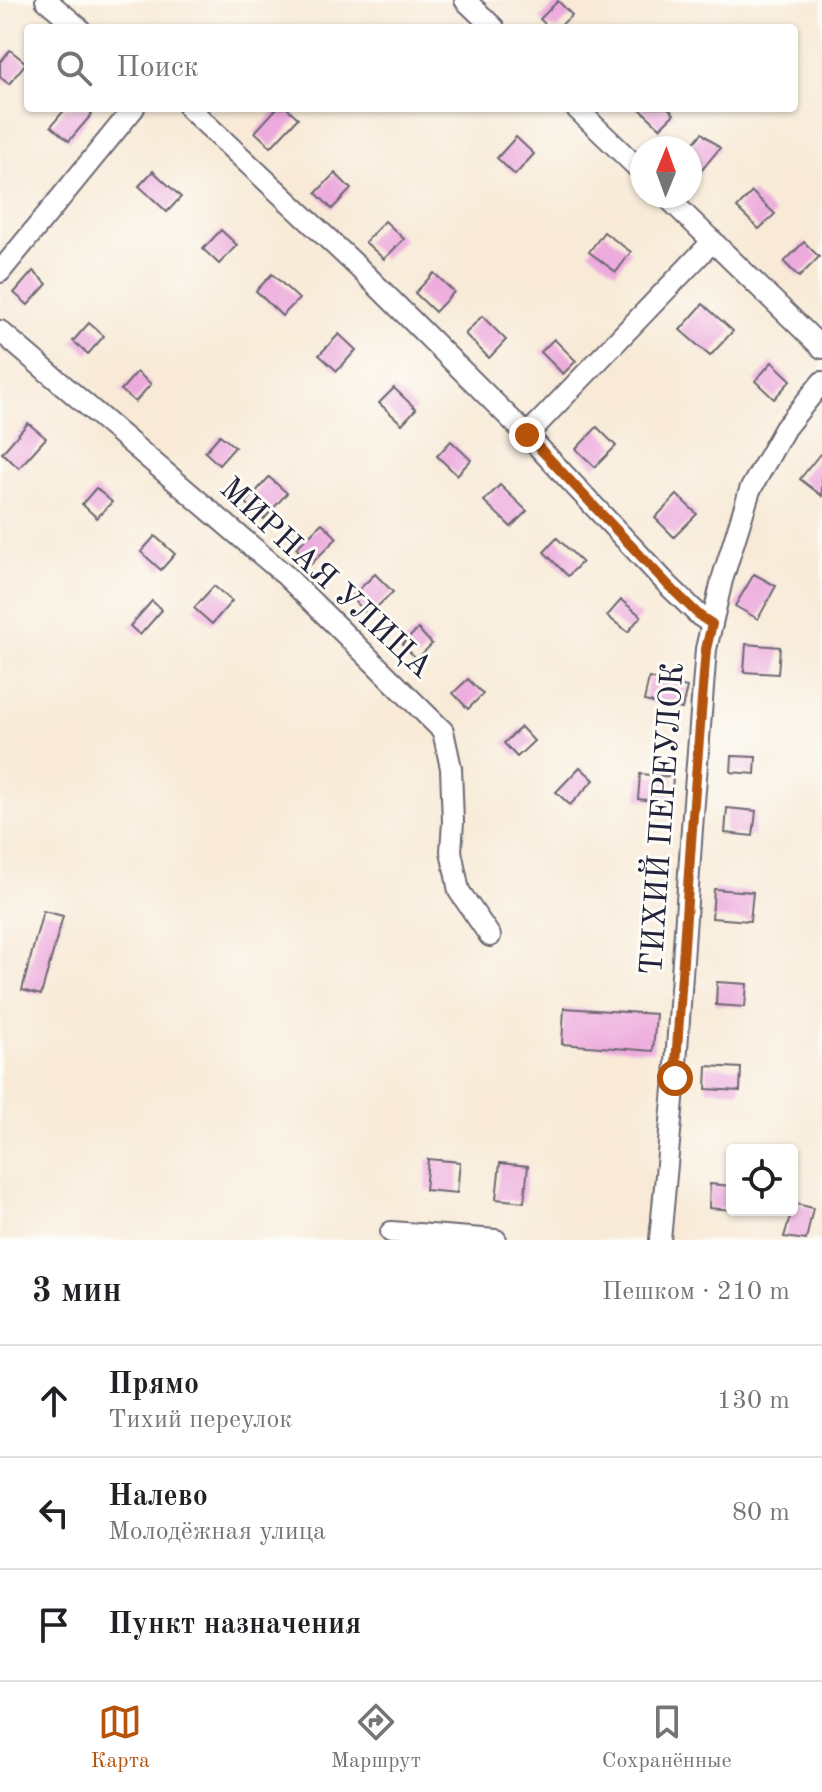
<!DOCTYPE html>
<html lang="ru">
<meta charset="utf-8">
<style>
body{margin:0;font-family:"Old Standard TT",serif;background:#f2f2f2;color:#202124}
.controls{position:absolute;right:24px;bottom:24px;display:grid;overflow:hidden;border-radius:8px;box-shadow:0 2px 6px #0004}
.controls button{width:72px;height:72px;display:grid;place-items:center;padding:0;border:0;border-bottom:2px solid #e0e0e0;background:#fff;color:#202124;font:40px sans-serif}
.compass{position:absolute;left:630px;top:136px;width:72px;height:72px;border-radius:50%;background:#fff;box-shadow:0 2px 6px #0004;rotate:1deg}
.stop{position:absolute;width:24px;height:24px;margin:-18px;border:6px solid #b45309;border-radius:50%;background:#fff}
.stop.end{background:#b45309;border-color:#fff;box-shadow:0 2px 8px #0008}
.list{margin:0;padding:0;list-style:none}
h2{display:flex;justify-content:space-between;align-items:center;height:104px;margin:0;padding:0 32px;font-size:34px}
h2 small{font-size:26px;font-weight:400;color:#757577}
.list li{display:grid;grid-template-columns:52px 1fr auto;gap:24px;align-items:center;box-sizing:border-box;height:112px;padding:0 32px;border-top:2px solid #e0e0e0}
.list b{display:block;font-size:30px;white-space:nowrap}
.list p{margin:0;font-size:26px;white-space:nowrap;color:#757577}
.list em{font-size:26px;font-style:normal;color:#757577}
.icon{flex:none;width:44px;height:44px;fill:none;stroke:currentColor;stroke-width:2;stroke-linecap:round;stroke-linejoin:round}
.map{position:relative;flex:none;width:822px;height:1240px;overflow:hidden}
.search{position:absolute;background:#fff;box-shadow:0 2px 6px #0004;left:24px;right:24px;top:24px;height:88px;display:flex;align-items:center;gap:20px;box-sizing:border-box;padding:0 28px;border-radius:8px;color:#757577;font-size:30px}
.sheet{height:440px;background:#fff}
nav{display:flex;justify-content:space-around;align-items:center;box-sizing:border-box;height:112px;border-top:2px solid #e0e0e0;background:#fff;font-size:22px;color:#757577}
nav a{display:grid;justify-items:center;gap:4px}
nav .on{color:#b45309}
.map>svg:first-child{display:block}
.building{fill:#edabdd}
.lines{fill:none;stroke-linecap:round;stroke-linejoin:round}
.minor-casing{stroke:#6d6872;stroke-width:24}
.minor{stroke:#fff;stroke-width:20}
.route{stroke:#b45309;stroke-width:10}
.labels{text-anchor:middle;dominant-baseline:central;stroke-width:6;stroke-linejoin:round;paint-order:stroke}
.street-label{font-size:32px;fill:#22223b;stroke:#fdfcf7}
</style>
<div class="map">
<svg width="822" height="1240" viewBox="0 0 822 1240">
<rect width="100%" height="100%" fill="#fdfcf7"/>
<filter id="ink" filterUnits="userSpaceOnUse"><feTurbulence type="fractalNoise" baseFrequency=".0125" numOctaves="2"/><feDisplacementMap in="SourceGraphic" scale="16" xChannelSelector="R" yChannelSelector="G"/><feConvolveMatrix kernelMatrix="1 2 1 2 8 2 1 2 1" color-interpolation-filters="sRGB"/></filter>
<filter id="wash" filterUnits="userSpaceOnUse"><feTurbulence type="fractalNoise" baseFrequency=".006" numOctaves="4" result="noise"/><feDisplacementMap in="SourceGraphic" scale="32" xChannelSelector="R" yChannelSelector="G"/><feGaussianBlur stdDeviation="1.8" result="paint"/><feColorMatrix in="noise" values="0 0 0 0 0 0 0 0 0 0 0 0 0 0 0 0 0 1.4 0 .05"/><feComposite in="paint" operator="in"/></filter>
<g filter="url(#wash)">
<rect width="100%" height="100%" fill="#f8ead7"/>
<g id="blocks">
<!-- building -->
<g class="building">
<polygon points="558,1 572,15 558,28 549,28 540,19"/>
<polygon points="10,50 26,63 9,84 0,77 0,62"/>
<polygon points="66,108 85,108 92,114 69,141 51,126"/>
<polygon points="277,108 287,108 298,118 271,147 255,132"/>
<polygon points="639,108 668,108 674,114 660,128"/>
<polygon points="702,133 720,148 701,171 690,163 690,147"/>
<polygon points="516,137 534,154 515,175 497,158"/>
<polygon points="153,171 181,197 167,212 139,186"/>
<polygon points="335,173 351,189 332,209 316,193"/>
<polygon points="752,192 775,214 759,229 737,208"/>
<polygon points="385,221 404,239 384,259 365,242"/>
<polygon points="221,230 237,245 219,264 203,249"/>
<polygon points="604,232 631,252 616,272 589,252"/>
<polygon points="804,242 819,257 799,277 784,262"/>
<polygon points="33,271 47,284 28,305 14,293"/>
<polygon points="434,273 454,292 435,312 415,293"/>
<polygon points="272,274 299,299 282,316 256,291"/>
<polygon points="703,304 733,331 710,356 680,330"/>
<polygon points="482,316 506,340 489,358 465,334"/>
<polygon points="89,323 104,336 88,354 73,341"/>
<polygon points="339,334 356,350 337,371 319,355"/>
<polygon points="554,339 576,361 563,374 541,352"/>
<polygon points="772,362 791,380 774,399 755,381"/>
<polygon points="137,372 151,384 135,402 121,390"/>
<polygon points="394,388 416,409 402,424 379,403"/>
<polygon points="28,423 46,438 19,468 2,453"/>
<polygon points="597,427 616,446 595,467 576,449"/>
<polygon points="220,435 235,447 219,465 205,452"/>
<polygon points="451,441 471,460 457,475 437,456"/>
<polygon points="820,454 822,456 822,496 800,479"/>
<polygon points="269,477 287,493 264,519 246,503"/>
<polygon points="500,485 527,511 511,527 484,501"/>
<polygon points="96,488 112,502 97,518 82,504"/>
<polygon points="677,495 697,514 674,537 655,518"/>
<polygon points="322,523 337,538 311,564 296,548"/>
<polygon points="155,536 175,554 161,570 141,552"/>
<polygon points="557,538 582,562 568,576 544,552"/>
<polygon points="375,574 393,592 368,615 351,597"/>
<polygon points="754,574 776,586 758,619 735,606"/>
<polygon points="214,586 232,601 212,624 194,608"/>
<polygon points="621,600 641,616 628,632 607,616"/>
<polygon points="152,601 162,610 140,635 130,626"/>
<polygon points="418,629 432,644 417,659 402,644"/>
<polygon points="746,644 780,647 778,674 744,672"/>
<polygon points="649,678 687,687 682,709 644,701"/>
<polygon points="468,679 483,694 468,709 453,693"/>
<polygon points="521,727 534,741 517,757 504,743"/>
<polygon points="732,756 756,757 755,774 731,772"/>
<polygon points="580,767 594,780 570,805 556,792"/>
<polygon points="640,774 673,777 671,803 638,799"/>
<polygon points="727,808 756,811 753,836 725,833"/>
<polygon points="714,889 753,892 750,921 712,918"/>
<polygon points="43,911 63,916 41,995 22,990"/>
<polygon points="717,982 747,984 745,1007 716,1005"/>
<polygon points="564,1008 656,1014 653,1051 562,1044"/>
<polygon points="707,1066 741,1068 740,1091 706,1089"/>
<polygon points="428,1159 460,1162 457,1193 425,1190"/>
<polygon points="500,1163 528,1166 524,1202 496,1199"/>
<polygon points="710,1184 732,1186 732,1210 709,1208"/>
<polygon points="792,1203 813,1208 806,1240 784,1237 792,1210"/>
</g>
</g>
</g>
<g filter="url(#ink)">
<use href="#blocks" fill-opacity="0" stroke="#6d6872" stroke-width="2"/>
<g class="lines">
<!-- minor casing -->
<g class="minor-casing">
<g id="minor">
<polyline points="46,0 79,28"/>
<polyline points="465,0 494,28"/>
<polyline points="189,108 358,267 527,435 670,587 700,616 712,624"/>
<polyline points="576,108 642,172"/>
<polyline points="666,196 822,348"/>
<polyline points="0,272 134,108"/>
<polyline points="0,331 285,575 443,731 451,768 453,822 451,851 459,891 490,936"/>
<polyline points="527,435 713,241"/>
<polyline points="391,1232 496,1240"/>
<polyline points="660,1240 675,1078 692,828 706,649 722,580 750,490 785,428 822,382"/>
</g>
</g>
<!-- minor -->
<use href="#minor" class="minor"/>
</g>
</g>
<g class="lines" filter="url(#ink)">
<!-- route -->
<polyline class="route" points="527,435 670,587 700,616 712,624 706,649 692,828 675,1078"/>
</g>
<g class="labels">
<!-- street labels -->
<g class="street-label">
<text transform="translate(325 579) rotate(43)">МИРНАЯ УЛИЦА</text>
<text transform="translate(664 819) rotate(-86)">ТИХИЙ ПЕРЕУЛОК</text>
</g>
</g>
</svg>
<div class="controls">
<button><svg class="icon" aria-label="locate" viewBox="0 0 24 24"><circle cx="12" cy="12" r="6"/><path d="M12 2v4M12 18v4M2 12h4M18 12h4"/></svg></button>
</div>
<svg class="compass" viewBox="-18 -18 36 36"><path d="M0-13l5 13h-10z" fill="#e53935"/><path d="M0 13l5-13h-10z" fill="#757577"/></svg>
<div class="stop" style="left:675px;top:1078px"></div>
<div class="stop end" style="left:527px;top:435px"></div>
<div class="search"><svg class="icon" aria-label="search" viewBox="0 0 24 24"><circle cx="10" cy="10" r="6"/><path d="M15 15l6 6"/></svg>Поиск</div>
</div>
<section class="sheet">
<h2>3 мин<small>Пешком · 210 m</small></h2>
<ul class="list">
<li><svg class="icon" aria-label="ahead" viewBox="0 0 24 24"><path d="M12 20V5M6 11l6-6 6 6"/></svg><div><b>Прямо</b><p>Тихий переулок</p></div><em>130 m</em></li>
<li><svg class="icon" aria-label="left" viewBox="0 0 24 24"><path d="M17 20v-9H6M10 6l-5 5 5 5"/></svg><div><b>Налево</b><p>Молодёжная улица</p></div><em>80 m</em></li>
<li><svg class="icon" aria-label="arrive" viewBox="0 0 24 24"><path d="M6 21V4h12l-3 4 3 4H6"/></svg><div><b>Пункт назначения</b></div></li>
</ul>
</section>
<nav>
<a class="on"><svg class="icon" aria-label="map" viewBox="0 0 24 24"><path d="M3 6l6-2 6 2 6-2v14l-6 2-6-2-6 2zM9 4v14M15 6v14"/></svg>Карта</a>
<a><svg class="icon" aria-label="directions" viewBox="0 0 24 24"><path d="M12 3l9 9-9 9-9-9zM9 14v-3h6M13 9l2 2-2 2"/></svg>Маршрут</a>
<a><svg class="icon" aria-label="saved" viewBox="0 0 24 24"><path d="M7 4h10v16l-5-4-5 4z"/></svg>Сохранённые</a>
</nav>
